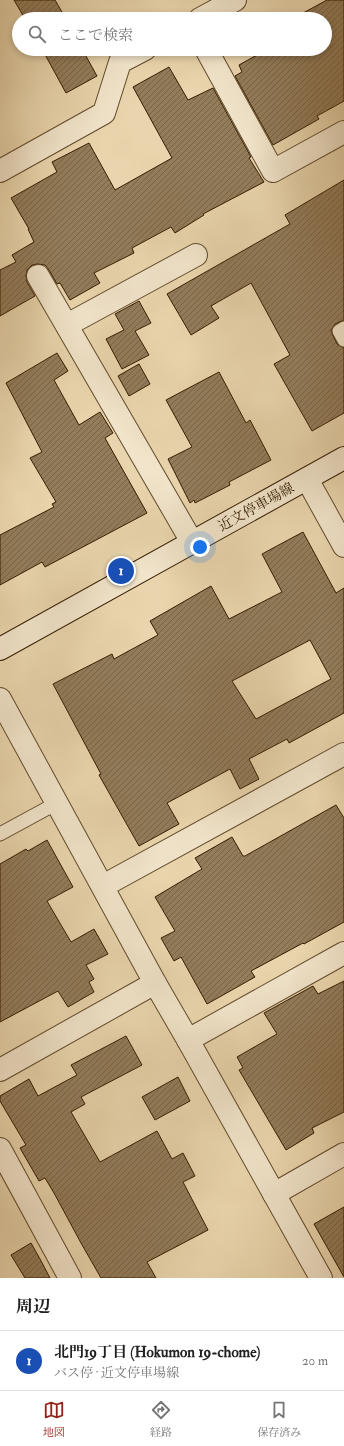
<!DOCTYPE html>
<html lang="ja">
<meta charset="utf-8">
<style>
body{margin:0;font-family:"IM FELL Double Pica","Noto Serif JP",serif;background:#f2f2f2;color:#222}
.you{position:absolute;left:200px;top:547px;width:14px;height:14px;margin:-10px;border:3px solid #fff;border-radius:50%;background:#1a73e8;box-shadow:0 0 0 6px #1a73e833}
.badge{display:grid;place-items:center;width:26px;height:26px;border-radius:50%;background:#8f2418;color:#fff;font-size:13px;font-weight:700}
.pin{position:absolute;translate:-50% -50%;border:2px solid #fff;box-shadow:0 1px 4px #0006}
.list{margin:0;padding:0;list-style:none}
h2{display:flex;justify-content:space-between;align-items:center;height:52px;margin:0;padding:0 16px;font-size:17px}
h2 small{font-size:13px;font-weight:400;color:#767676}
.list li{display:grid;grid-template-columns:26px 1fr auto;gap:12px;align-items:center;box-sizing:border-box;height:60px;padding:0 16px;border-top:1px solid #e0e0e0}
.list b{display:block;font-size:15px;white-space:nowrap}
.list p{margin:0;font-size:13px;white-space:nowrap;color:#767676}
.list em{font-size:13px;font-style:normal;color:#767676}
.icon{flex:none;width:22px;height:22px;fill:none;stroke:currentColor;stroke-width:2;stroke-linecap:round;stroke-linejoin:round}
.map{position:relative;flex:none;width:344px;height:1278px;overflow:hidden}
.search{position:absolute;background:#fff;box-shadow:0 2px 6px #0003;left:12px;right:12px;top:12px;height:44px;display:flex;align-items:center;gap:10px;box-sizing:border-box;padding:0 14px;border-radius:22px;color:#767676;font-size:15px}
.sheet{height:112px;background:#fff}
nav{display:flex;justify-content:space-around;align-items:center;box-sizing:border-box;height:56px;border-top:1px solid #e0e0e0;background:#fff;font-size:11px;color:#767676}
nav a{display:grid;justify-items:center;gap:2px}
nav .on{color:#8f2418}
.map>svg:first-child{display:block}
.building{fill:url(#building-hatch);stroke:#341c00;fill-rule:evenodd}
.lines{fill:none;stroke-linecap:round;stroke-linejoin:round}
.lane-casing{stroke:#614a2b;stroke-width:15}
.street-casing{stroke:#614a2b;stroke-width:24}
.secondary-casing{stroke:#341c00;stroke-width:24}
.lane{stroke:#f1e4ca;stroke-width:13}
.street{stroke:#f1e4ca;stroke-width:22}
.secondary{stroke:#f1e4ca;stroke-width:22}
.labels{text-anchor:middle;dominant-baseline:central;stroke-width:3;stroke-linejoin:round;paint-order:stroke}
.street-label{font-size:14px;fill:#341c00;stroke:#f1e4ca}
</style>
<div class="map">
<svg width="344" height="1278" viewBox="0 0 344 1278">
<defs>
<pattern id="building-hatch" width="6" height="6" patternUnits="userSpaceOnUse"><rect width="6" height="6" fill="#927c5a"/><path d="M-1 1l2-2M0 6l6-6M5 7l2-2" fill="none" stroke="#786548"/></pattern>
</defs>
<rect width="100%" height="100%" fill="#e9d5ad"/>
<filter id="stains"><feTurbulence type="fractalNoise" baseFrequency=".005" numOctaves="4"/><feColorMatrix values="0 0 0 0 .2 0 0 0 0 .09 0 0 0 0 .02 0 0 0 .5 -.17"/></filter>
<radialGradient id="worn" r=".72"><stop offset=".6" stop-color="#630" stop-opacity="0"/><stop offset="1" stop-color="#630" stop-opacity=".3"/></radialGradient>
<!-- building -->
<g class="building">
<polygon points="14,0 55,0 66,19 25,19"/>
<polygon points="327,0 344,0 344,101 317,116 319,119 273,145 235,76 242,72 239,65 266,50 265,49 325,49 325,19 292,19"/>
<polygon points="42,49 82,49 97,76 66,93"/>
<polygon points="169,67 188,100 213,88 251,157 249,158 264,182 203,214 204,215 175,233 171,227 132,248 134,253 94,273 100,283 70,300 60,283 57,284 49,270 45,265 38,264 32,265 27,270 26,276 27,282 35,296 0,316 0,270 16,262 12,255 34,242 28,229 29,229 11,198 57,172 52,162 89,143 115,190 172,158 133,87"/>
<polygon points="344,180 344,320 335,324 331,331 337,344 344,348 344,413 312,431 274,364 290,355 251,283 211,306 219,318 191,335 167,294 290,224 285,215"/>
<polygon points="139,301 151,323 135,331 149,355 122,369 106,339 124,330 115,314"/>
<polygon points="57,353 68,371 54,380 79,425 100,412 113,433 105,438 147,513 45,567 42,562 0,585 0,535 54,507 52,504 56,502 30,458 42,452 6,383"/>
<polygon points="139,364 150,384 129,396 118,376"/>
<polygon points="219,372 246,423 250,420 271,460 229,482 230,485 195,503 194,500 190,503 168,459 192,447 166,400"/>
<path d="M303,532L336,593L344,588V713L289,743L287,739L249,759L259,779L240,789L230,769L167,803L179,824L139,846L99,775L101,774L53,684L112,654L114,659L158,635L150,621L211,586L229,619L282,592L262,554ZM310,640L331,679L256,719L232,681Z"/>
<polygon points="336,805 344,818 344,922 304,944 303,943 251,971 255,977 207,1004 181,957 174,961 161,938 175,931 155,897 202,869 195,858 232,837 243,856 245,856"/>
<polygon points="47,840 73,887 47,901 71,942 94,929 108,954 86,965 94,979 89,982 94,992 68,1007 58,991 0,1022 0,864 26,849 28,851"/>
<polygon points="344,981 344,1112 312,1128 314,1133 286,1150 239,1070 243,1068 237,1057 277,1034 264,1013 313,986 318,994"/>
<polygon points="126,1036 142,1065 81,1097 85,1104 71,1112 100,1162 157,1131 172,1159 183,1153 195,1176 183,1182 208,1230 147,1262 156,1278 101,1278 81,1243 54,1193 45,1178 39,1181 20,1148 26,1145 0,1101 0,1096 29,1079 38,1096 77,1075 71,1065"/>
<polygon points="178,1077 190,1101 155,1120 142,1097"/>
<polygon points="344,1207 344,1277 314,1224"/>
<polygon points="31,1243 40,1259 50,1278 25,1278 11,1255"/>
</g>
<g class="lines">
<!-- lane casing -->
<g class="lane-casing">
<g id="lane">
<polyline points="344,328 339,331 344,340"/>
<polyline points="0,834 57,803"/>
</g>
</g>
<!-- street casing -->
<g class="street-casing">
<g id="street">
<polyline points="200,19 235,0"/>
<polyline points="206,49 273,171 344,132"/>
<polyline points="0,171 104,113 120,62 145,49"/>
<polyline points="38,276 192,542"/>
<polyline points="67,325 196,255"/>
<polyline points="307,479 344,546"/>
<polyline points="0,699 155,983 188,1040 321,1278"/>
<polyline points="103,886 344,754"/>
<polyline points="188,1040 344,953"/>
<polyline points="0,1070 155,983"/>
<polyline points="0,1149 70,1278"/>
<polyline points="274,1194 344,1154"/>
</g>
</g>
<!-- secondary casing -->
<g class="secondary-casing">
<polyline id="secondary" points="0,649 344,458"/>
</g>
<!-- lane -->
<use href="#lane" class="lane"/>
<!-- street -->
<use href="#street" class="street"/>
<!-- secondary -->
<use href="#secondary" class="secondary"/>
</g>
<g class="labels">
<!-- street labels -->
<g class="street-label">
<text transform="translate(256 507) rotate(-29)">近文停車場線</text>
</g>
</g>
<rect width="100%" height="100%" filter="url(#stains)"/>
<rect width="100%" height="100%" fill="url(#worn)"/>
</svg>
<div class="you"></div>
<div class="pin badge" style="left:121px;top:571px;background:#1a4fb4">1</div>
<div class="search"><svg class="icon" aria-label="search" viewBox="0 0 24 24"><circle cx="10" cy="10" r="6"/><path d="M15 15l6 6"/></svg>ここで検索</div>
</div>
<section class="sheet">
<h2>周辺<small></small></h2>
<ul class="list">
<li><span class="badge" style="background:#1a4fb4">1</span><div><b>北門19丁目 (Hokumon 19-chome)</b><p>バス停 · 近文停車場線</p></div><em>20 m</em></li>
</ul>
</section>
<nav>
<a class="on"><svg class="icon" aria-label="map" viewBox="0 0 24 24"><path d="M3 6l6-2 6 2 6-2v14l-6 2-6-2-6 2zM9 4v14M15 6v14"/></svg>地図</a>
<a><svg class="icon" aria-label="directions" viewBox="0 0 24 24"><path d="M12 3l9 9-9 9-9-9zM9 14v-3h6M13 9l2 2-2 2"/></svg>経路</a>
<a><svg class="icon" aria-label="saved" viewBox="0 0 24 24"><path d="M7 4h10v16l-5-4-5 4z"/></svg>保存済み</a>
</nav>
